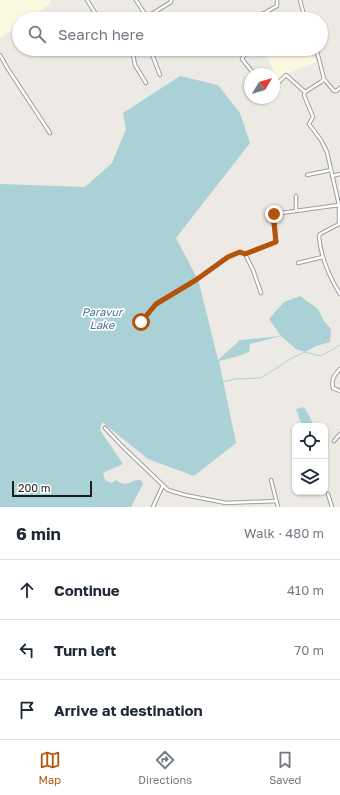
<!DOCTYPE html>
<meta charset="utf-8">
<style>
body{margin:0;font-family:"Golos Text",sans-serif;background:#f2f2f3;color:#1f2937}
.controls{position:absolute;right:12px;bottom:12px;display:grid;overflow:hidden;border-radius:8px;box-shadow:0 1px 3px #0004}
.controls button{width:36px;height:36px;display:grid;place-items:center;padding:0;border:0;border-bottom:1px solid #e0e1e3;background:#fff;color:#1f2937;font:20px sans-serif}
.compass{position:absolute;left:244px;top:68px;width:36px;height:36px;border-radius:50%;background:#fff;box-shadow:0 1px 3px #0004;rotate:52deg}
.scale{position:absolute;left:12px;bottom:10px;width:80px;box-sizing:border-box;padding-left:4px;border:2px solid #1d1d1d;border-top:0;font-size:11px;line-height:14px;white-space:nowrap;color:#1d1d1d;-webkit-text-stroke:3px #fff;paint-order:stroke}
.stop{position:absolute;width:12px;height:12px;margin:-9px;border:3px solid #b45309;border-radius:50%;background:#fff}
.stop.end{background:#b45309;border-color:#fff;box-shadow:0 1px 4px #0008}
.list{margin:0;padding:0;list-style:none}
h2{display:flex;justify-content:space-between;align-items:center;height:52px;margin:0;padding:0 16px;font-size:17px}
h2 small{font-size:13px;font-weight:400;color:#747a83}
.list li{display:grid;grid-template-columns:26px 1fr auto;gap:12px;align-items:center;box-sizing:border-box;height:60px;padding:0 16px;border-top:1px solid #e0e1e3}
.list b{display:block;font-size:15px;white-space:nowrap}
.list em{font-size:13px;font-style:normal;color:#747a83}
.icon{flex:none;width:22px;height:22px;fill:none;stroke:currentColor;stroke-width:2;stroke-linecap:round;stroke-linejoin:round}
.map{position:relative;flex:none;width:340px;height:507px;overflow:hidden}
.search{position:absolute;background:#fff;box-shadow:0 1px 3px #0004;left:12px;right:12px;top:12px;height:44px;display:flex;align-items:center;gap:10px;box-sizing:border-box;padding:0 14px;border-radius:22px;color:#747a83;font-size:15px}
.sheet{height:232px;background:#fff}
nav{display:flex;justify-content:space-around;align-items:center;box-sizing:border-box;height:56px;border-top:1px solid #e0e1e3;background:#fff;font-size:11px;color:#747a83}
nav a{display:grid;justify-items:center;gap:2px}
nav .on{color:#b45309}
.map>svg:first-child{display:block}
.education{fill:#fbf8e0}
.water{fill:#aad2d6}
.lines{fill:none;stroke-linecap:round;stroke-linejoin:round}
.stream{stroke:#aad2d6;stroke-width:1}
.street-casing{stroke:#9e9e9e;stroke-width:4.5}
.street{stroke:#fff;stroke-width:2.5}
.route{stroke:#b45309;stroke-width:5}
.labels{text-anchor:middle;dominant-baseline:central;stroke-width:3.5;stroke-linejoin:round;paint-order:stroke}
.water-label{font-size:11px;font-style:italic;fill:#4e7994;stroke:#fff}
</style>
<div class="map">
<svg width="340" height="507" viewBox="0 0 340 507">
<rect width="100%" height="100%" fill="#ede9e5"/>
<!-- education -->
<g class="education">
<polygon points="0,0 49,0 51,3 28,19 19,19 19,25 0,38"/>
<polygon points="269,49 309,49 316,62 289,73 277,79 265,51"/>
</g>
<!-- water -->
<g class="water">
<path d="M180,76L218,85L240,113L250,143L176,238L199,282L218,360L240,340L281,336L269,319L284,302L300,296L318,309L324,321L331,329L330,342L316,346L305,352L296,349L281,336L250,344L249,352L235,357L219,361L236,443L194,476L148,459L102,422L100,430L123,464L103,473L105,480L112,483L116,480C127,489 130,479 141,480L143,484L131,507H0V184L85,187L112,163L126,129L123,113Z"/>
<polygon points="304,407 310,417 314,426 302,426 296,409"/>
</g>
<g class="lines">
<!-- stream -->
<polyline class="stream" points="222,382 235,379 261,378 292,358 305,352 321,356 340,345"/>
<!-- street casing -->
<g class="street-casing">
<g id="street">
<polyline points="87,0 99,19"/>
<polyline points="136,0 148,19"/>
<polyline points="300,0 305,19"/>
<polyline points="147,17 171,2 171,0"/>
<polyline points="253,19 277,6 277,0"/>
<polyline points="132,49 135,65 146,83"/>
<polyline points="150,49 160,75"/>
<polyline points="248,49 242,59 254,74"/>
<path d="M316,49L319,59L324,79L321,82L305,92L304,95L313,117L309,124L321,140L327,152L339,205V224L320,234L319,237C321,257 330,278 340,294"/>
<polyline points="133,52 141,49"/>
<polyline points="0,55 8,69 50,133"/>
<polyline points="324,79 334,91 336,91 340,88"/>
<polyline points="274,87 286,75 305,92"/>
<polyline points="307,175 331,170"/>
<polyline points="332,176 340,174"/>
<polyline points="296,196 296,210"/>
<polyline points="245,254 253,270 261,293"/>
<polyline points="298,263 323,257"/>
<polyline points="141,322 156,304 196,280 227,257 240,252 245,254 276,242 274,214 339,205"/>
<path d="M340,369C334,375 331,380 333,388L340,391"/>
<polyline points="105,428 123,447 168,490 185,495 226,503 276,501"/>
<polyline points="334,441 340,434"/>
<polyline points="271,480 278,507"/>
<polyline points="328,494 332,507"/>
<polyline points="153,507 163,485"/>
</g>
</g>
<!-- street -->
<use href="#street" class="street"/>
</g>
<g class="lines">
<!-- route -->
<polyline class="route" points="141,322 156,304 196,280 228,257 240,252 245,254 276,242 273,215 274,214"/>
</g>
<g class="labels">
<!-- water labels -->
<g class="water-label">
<text x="102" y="311">Paravur<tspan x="102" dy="13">Lake</tspan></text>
</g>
</g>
</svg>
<div class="controls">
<button><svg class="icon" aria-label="locate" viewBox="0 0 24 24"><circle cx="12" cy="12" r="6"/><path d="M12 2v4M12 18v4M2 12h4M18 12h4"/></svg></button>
<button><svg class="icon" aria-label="layers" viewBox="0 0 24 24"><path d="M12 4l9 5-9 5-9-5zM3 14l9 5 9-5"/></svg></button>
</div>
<svg class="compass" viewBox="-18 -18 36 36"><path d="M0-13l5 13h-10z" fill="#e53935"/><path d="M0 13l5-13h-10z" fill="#747a83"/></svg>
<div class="scale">200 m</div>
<div class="stop" style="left:141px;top:322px"></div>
<div class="stop end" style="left:274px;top:214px"></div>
<div class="search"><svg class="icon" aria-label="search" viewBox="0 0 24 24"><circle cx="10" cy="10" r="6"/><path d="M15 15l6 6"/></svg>Search here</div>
</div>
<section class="sheet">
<h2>6 min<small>Walk · 480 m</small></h2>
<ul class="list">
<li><svg class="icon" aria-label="ahead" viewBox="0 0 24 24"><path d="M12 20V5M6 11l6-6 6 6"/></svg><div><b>Continue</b></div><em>410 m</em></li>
<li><svg class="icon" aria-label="left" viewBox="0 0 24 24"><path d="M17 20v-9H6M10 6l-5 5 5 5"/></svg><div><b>Turn left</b></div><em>70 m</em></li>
<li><svg class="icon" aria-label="arrive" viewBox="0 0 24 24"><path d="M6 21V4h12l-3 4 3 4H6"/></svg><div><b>Arrive at destination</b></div></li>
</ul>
</section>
<nav>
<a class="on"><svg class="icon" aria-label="map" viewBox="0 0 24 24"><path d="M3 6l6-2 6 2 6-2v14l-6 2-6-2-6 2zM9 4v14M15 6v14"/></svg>Map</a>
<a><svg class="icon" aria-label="directions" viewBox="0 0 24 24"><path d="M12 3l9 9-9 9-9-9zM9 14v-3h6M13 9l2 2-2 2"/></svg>Directions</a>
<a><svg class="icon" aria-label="saved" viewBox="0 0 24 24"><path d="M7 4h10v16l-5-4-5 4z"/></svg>Saved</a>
</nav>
